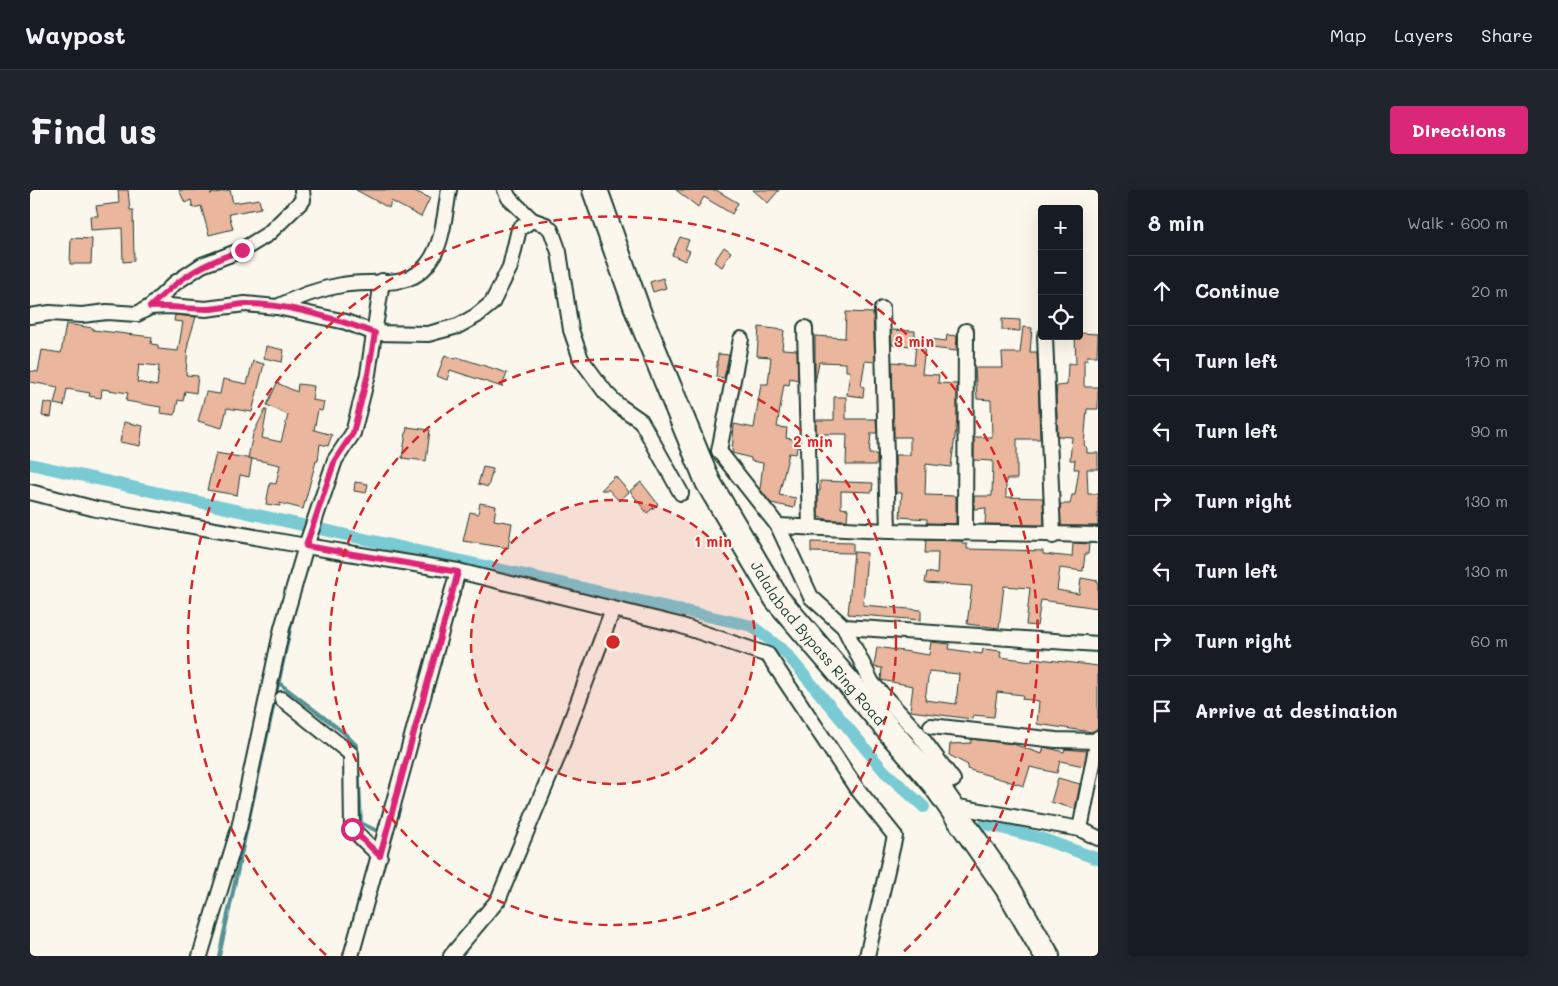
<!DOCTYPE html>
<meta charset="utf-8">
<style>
body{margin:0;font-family:Mali,sans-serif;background:#20242c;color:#f1f3f6}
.controls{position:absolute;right:15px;top:15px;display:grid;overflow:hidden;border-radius:5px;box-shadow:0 5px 20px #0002}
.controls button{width:45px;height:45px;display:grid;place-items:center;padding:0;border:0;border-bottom:1px solid #363941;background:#171b24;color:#f1f3f6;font:25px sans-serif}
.stop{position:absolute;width:15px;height:15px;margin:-11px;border:4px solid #db2777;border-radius:50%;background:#fff}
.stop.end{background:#db2777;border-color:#fff;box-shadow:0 1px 5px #0008}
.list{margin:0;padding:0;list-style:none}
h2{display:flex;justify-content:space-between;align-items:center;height:65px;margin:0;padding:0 20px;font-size:21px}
h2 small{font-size:16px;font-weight:400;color:#9ea1a6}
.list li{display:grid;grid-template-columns:32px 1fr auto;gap:15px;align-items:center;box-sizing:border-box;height:70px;padding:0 20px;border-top:1px solid #363941}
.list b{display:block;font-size:19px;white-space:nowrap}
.list em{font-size:16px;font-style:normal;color:#9ea1a6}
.icon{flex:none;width:28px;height:28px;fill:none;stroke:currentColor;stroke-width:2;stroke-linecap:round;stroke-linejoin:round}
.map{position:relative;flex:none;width:1068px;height:766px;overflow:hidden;border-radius:5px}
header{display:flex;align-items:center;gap:30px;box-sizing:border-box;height:70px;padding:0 25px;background:#171b24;border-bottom:1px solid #363941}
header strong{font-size:24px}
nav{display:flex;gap:28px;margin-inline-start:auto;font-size:18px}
.intro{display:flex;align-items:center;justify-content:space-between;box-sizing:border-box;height:120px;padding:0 30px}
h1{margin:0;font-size:35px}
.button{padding:12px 22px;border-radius:5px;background:#db2777;color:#fff;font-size:18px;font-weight:700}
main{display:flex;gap:30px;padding:0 30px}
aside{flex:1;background:#171b24;border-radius:5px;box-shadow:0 5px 20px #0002}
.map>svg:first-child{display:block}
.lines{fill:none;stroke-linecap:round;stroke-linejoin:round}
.stream{stroke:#569294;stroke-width:4}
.canal{stroke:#7acad4;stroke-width:12}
.building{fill:#eab69d;stroke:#1f3d34;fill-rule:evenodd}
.street-casing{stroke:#1f3d34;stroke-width:18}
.highway-casing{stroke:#1f3d34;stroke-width:28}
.street{stroke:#fbf7ec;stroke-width:14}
.highway{stroke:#fbf7ec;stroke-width:24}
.route{stroke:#db2777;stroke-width:6}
.ring{fill:none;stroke:#d62828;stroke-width:2.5;stroke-dasharray:9 6}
.labels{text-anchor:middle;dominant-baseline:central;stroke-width:4;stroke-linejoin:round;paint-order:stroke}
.street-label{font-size:15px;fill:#1f3d34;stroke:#fbf7ec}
.centre{fill:#d62828;stroke:#fbf7ec;stroke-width:2.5}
.ring-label{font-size:15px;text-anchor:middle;font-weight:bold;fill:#d62828;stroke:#fbf7ec;stroke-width:4;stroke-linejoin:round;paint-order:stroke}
</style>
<header>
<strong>Waypost</strong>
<nav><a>Map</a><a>Layers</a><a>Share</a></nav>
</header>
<div class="intro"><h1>Find us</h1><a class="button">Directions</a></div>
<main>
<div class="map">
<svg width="1068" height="766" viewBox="0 0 1068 766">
<rect width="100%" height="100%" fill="#fbf7ec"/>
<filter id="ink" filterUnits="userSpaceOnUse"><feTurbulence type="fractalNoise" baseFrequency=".02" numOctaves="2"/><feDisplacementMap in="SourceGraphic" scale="10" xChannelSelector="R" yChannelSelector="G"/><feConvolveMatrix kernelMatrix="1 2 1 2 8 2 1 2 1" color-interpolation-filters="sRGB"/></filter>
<g filter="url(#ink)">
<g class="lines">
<!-- stream -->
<g class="stream">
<polyline points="249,493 313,542 327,556 327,566"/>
<polyline points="328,575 331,633 351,643"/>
<polyline points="189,766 266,412"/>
</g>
<!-- canal -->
<g class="canal">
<polyline points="0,274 722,436 755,462 854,581 894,617"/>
<polyline points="955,634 1010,648 1068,669"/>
</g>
</g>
<!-- building -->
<g class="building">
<polygon points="88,0 98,0 100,20 103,20 104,71 93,72 92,38 61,40 60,26 68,26 66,16 89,13"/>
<polygon points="149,0 185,0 180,4 200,0 203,13 229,9 231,18 199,24 203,39 179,45 171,16 163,18 161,10 155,13"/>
<polygon points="326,0 382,0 400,8 391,27 361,11 359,18"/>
<polygon points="646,0 686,0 708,13 702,24 674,7 668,17"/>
<polygon points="723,0 749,0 738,13"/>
<polygon points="650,47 659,50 655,59 660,61 655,71 642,65"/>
<polygon points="41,48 62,49 61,74 40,74"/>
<polygon points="694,57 701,62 692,77 684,72"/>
<polygon points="633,88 636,98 623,102 620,92"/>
<polygon points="816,122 843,123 845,172 835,171 831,196 834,197 833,207 817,205 820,181 816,181 816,173 789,172 785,193 785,146 815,148"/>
<path d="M145,125L166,127L158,153L156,185L168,186L166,203L155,201L153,211L148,210L145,225L130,223L131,217L96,211L98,203L72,199L71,208L59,206L60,203L37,199L34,216L24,214L28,197L0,192V181L8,182L12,160L31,163L36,134L63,138V140L122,147L121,154L128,155V159L148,161L153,132L144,131ZM109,174L129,176L127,196L107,192Z"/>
<polygon points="972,129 990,130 990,141 972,140"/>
<polygon points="729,137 754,140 752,159 767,160 768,190 760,188 759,195 754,194 747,237 757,238 756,248 768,250 766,264 759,263 749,305 766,308 764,318 741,313 730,299 733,273 721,271 721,268 702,263 704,234 724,238 731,194 738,194 741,167 727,166"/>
<polygon points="993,137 1002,138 1000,162 1007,162 1010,249 987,249 987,289 976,289 976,307 1013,308 1014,335 955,334 956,318 944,319 944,306 962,306 963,271 944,270 944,247 962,247 961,210 947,209 945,178 973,178 972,163 990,163"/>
<polygon points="861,140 885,141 885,147 916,151 917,145 927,146 926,161 895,157 892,184 909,185 908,193 927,194 927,230 921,277 896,274 895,305 926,306 926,334 897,333 897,329 870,327 872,303 866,303 865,265 880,265 880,247 864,247 862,172 884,174 886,156 862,155"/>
<polygon points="1049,143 1068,144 1067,166 1057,166 1057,170 1054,170 1054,195 1055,197 1068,197 1068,219 1057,219 1054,255 1057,258 1057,263 1068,263 1068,279 1057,279 1058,304 1068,304 1068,336 1031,336 1030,314 1040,314 1042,305 1045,305 1049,279 1044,279 1045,270 1040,270 1042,247 1028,246 1026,207 1027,196 1037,195 1038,173 1046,174 1045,146 1049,146"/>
<polygon points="236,156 254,160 252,172 234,168"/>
<polygon points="688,164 699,165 694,188 686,187"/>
<polygon points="415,165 426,169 427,167 477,183 472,197 420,180 417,190 407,186"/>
<polygon points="223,171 234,174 222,222 197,218 192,238 168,231 176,202 190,204 193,189 217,194"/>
<polygon points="247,193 267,202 268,194 284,196 282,210 294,212 292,221 288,220 284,240 302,245 298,256 290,254 288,271 286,271 273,319 250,313 250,316 236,314 240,293 246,294 250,275 218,268 223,244 235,220 237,220 232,248 251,252 258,225 237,215"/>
<polygon points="804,207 816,207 816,229 846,229 847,243 841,243 839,264 847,264 847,275 816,275 817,244 786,244 786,230 804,230"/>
<polygon points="14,212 23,214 21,227 12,226"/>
<polygon points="94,232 113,236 110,256 90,252"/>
<polygon points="377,237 400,240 396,271 372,268"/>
<polygon points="186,263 222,269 219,287 210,285 207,305 177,300"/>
<polygon points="453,277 463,279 458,297 448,294"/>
<polygon points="585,286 599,302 589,311 579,300 571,300"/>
<polygon points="790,291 843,293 842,302 811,301 811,318 818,319 817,330 801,330 788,327 788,301 790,301"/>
<polygon points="325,292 338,294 336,303 324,301"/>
<polygon points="611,292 628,314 617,323 600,301"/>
<polygon points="450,313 466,316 464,330 482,333 478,358 433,351 440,322 448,324"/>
<polygon points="896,350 932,351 932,354 937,354 937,359 1013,361 1013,364 1042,367 1043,353 1059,354 1058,364 1055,364 1053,381 1030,378 1027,400 1049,404 1051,388 1068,391 1068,418 1011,410 1007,436 996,435 1000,398 974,396 969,438 937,434 942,396 895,393 897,382 907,384 908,363 895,363"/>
<polygon points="781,352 823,353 823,363 781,362"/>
<polygon points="824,362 837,363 833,415 891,420 891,430 818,424"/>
<path d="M901,452L920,454L919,459L952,464L953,459L971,461L970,467L1002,471V468L1068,476V539L1062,542L1007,534L1009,511L992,509L993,505L967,502L964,527L943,525L942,529L880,521L883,496L851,490L852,478L844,477L847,457L899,465ZM899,481L929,484L926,514L895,510Z"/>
<polygon points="941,549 983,554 1012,564 1014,557 1034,562 1035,559 1057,561 1054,576 1030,571 1027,583 1000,577 994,596 937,579 938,575 919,565 920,554 941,553"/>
<polygon points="1028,588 1050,594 1045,619 1021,612"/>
</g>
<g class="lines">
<!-- street casing -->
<g class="street-casing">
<g id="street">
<polyline points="475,0 479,8 502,30 516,35 521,40 529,62 541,140 551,169 576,203 588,215 611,231 651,303"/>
<polyline points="352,91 338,184 323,243 305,270 276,356 428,381 649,435 738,465 825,596 865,646 837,766"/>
<polyline points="120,117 145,93 172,75 212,60 238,44 273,10 272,0"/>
<path d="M247,117C267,107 289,99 312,95C332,91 371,96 387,84C413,67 414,27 419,0"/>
<polyline points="852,119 858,341"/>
<polyline points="0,126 20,123 52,125 77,122 107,124 120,117 139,116 176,119 215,114 247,117 316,132 345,143 398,144 428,136 446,126 462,113 480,77 489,39 502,30"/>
<polyline points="775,138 780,338"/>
<polyline points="1015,146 1023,346"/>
<polyline points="711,149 689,261 748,336 781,407 814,437 842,493 888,543 923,590 905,594"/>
<polyline points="0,302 66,319 276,356 252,438 209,638 170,766"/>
<polyline points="748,336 858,341 1068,345"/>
<polyline points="935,342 936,141"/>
<polyline points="814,437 1068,454"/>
<polyline points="252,509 321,564 322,639 350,666"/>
<polyline points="901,536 1026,550 1068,551"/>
<polyline points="918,615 1050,639 1068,648"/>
<polyline points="1050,639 1068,548"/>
<polyline points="321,766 428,381"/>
<polyline points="421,766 468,710 527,568 583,419"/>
</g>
</g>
<!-- highway casing -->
<g class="highway-casing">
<g id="highway">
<path id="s1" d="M565,0L609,124L678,292L747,409L905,594L977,697L1017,766"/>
</g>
</g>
<!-- street -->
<use href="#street" class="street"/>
<!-- highway -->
<use href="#highway" class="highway"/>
</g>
</g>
<g class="lines" filter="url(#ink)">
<!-- route -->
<path class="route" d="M212,60C169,76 153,85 120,117C139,116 157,119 177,119C189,119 202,115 215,114C255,113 307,129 345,143L338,184L323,243L305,270L276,356L428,382L350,666L322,639"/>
</g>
<!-- distance rings -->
<circle cx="583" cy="452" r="142" fill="#d62828" fill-opacity=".12"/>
<g class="ring">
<circle cx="583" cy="452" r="142"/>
<circle cx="583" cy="452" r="283"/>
<path d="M296 765A425 425 0 1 1 870 765"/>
</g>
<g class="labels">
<!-- street labels -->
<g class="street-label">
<text stroke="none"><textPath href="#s1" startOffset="509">Jalalabad Bypass Ring Road</textPath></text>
</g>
</g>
<circle cx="583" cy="452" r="8" class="centre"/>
<g class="ring-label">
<text x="884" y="157">3 min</text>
<text x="783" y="257">2 min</text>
<text x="683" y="357">1 min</text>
</g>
</svg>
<div class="controls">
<button>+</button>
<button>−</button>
<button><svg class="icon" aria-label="locate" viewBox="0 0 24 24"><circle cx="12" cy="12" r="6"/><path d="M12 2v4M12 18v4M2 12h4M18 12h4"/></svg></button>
</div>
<div class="stop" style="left:322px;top:639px"></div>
<div class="stop end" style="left:212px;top:60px"></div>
</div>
<aside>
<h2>8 min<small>Walk · 600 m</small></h2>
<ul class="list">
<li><svg class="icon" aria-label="ahead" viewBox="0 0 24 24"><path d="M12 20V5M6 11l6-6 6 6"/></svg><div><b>Continue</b></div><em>20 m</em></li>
<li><svg class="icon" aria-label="left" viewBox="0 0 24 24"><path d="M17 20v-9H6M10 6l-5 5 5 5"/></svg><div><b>Turn left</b></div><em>170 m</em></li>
<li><svg class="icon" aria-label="left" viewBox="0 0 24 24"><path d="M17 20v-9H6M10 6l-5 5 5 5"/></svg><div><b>Turn left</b></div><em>90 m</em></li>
<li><svg class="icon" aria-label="right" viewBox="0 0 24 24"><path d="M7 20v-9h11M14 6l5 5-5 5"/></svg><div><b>Turn right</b></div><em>130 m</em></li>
<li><svg class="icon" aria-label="left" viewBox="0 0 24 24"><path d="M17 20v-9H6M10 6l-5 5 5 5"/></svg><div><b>Turn left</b></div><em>130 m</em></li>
<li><svg class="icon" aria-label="right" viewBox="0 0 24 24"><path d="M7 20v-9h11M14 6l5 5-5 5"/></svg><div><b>Turn right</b></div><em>60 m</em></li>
<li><svg class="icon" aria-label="arrive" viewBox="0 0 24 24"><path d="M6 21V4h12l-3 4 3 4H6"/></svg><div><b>Arrive at destination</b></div></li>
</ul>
</aside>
</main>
